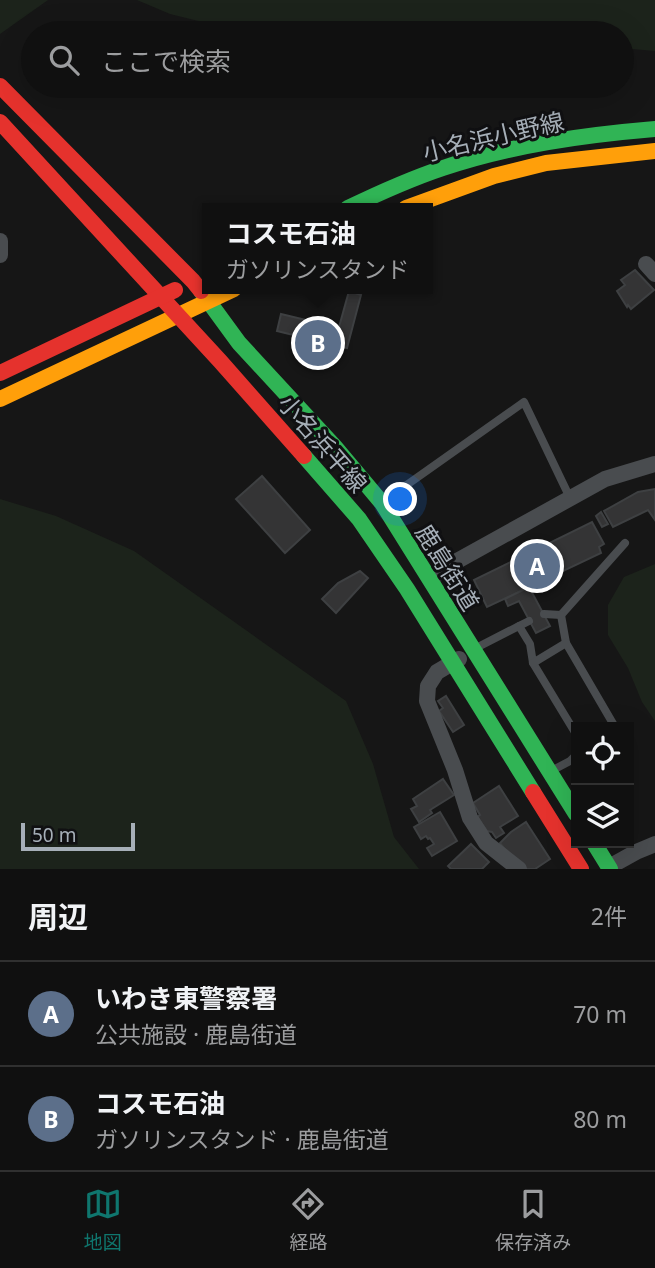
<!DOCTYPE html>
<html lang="ja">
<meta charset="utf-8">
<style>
body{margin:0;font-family:"Noto Sans","Noto Sans JP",sans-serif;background:#1e1e1e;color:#f1f3f6}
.controls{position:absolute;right:21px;bottom:21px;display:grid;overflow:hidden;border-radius:0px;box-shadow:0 7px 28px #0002}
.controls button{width:63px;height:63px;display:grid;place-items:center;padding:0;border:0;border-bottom:2px solid #303030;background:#101010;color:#f1f3f6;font:35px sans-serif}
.scale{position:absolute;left:21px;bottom:18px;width:114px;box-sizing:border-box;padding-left:7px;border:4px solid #a6afb8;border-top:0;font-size:19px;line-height:24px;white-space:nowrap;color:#a6afb8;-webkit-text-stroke:5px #101012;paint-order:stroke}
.you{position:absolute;left:401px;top:500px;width:24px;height:24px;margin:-18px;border:5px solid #fff;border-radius:50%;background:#1a73e8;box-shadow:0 0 0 10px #1a73e833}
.badge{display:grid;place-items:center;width:46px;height:46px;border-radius:50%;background:#0f766e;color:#fff;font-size:23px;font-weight:700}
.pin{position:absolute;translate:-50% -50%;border:4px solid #fff;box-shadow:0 2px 7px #0006}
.popup{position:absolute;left:202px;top:203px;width:231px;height:91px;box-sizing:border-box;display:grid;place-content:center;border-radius:0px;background:#101010;filter:drop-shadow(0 2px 5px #0005);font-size:23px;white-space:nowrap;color:#9c9d9f}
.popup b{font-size:26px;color:#f1f3f6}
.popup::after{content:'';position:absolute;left:50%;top:100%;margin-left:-14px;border:14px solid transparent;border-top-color:#101010}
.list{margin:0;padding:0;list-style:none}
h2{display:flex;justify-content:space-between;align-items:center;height:91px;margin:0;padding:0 28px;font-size:30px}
h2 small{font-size:23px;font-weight:400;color:#9c9d9f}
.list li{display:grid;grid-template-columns:46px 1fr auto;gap:21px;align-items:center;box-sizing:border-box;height:105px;padding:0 28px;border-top:2px solid #303030}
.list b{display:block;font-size:26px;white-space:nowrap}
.list p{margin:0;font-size:23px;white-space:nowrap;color:#9c9d9f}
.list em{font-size:23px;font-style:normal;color:#9c9d9f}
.icon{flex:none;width:38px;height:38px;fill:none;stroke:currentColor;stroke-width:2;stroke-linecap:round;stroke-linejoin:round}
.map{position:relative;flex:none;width:655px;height:869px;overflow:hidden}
.search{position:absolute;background:#101010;box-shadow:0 7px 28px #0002;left:21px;right:21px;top:21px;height:77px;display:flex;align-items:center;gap:18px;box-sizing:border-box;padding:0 24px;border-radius:38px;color:#9c9d9f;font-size:26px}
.sheet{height:301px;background:#101010}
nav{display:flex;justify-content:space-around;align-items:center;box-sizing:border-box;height:98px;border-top:2px solid #303030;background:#101010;font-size:19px;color:#9c9d9f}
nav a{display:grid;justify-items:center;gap:4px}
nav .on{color:#0f766e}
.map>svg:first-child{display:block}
.green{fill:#1c231b}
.building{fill:#343435;stroke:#3e4042;stroke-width:2}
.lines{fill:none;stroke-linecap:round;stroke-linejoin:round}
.lane{stroke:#494c4f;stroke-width:8}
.street{stroke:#494c4f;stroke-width:16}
.fast{stroke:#30b455;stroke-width:16}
.slow{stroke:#ff9f0a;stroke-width:16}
.jam{stroke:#e5322d;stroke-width:16}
.labels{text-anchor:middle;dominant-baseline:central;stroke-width:6;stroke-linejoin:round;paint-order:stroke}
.street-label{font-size:24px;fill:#a6afb8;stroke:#101012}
</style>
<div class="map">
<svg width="655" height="869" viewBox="0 0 655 869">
<rect width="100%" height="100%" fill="#161616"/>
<!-- green -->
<g class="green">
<polygon points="0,0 48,0 0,34"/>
<polygon points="137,0 655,0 655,51 622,48 622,33 458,33 429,30 424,33 247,33 170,14"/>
<polygon points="0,499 56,516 134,551 346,701 373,764 394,837 419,869 0,869"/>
<polygon points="655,564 655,721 642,702 628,668 608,635 608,605 624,577"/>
</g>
<!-- building -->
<g class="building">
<polygon points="635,270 654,290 631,309 628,305 627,307 617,291 625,285 621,280"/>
<polygon points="349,291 361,295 347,348 334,345"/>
<polygon points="281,314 339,328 334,345 277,331"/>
<polygon points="262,476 310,530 285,553 236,499"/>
<polygon points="655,489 655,520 648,510 613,527 604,511 638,492"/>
<polygon points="601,512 608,524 602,527 596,516"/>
<polygon points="592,522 604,544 599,547 601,553 487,607 474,580"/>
<polygon points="360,571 368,578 336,613 322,599 338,583"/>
<polygon points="529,587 550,626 536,633 519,601 508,606 505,599"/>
<polygon points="446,696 464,725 453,732 439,711 443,708 438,701"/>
<polygon points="443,779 454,795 430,810 432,813 419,822 411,809 417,806 413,799"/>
<polygon points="499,786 518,816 500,827 504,833 496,838 492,832 487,831 477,817 480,815 473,803"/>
<polygon points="440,812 457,841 432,856 427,848 434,844 430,838 428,839 426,836 421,839 414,827"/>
<polygon points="526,822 550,859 535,869 525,869 516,863 500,843 511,832"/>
<polygon points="471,844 489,862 482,869 451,869 448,866"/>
</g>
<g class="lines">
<!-- lane -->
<g class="lane">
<polyline points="384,501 524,402 570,498"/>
<polyline points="544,614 561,615 625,543"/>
<polyline points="561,615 566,643"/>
<polyline points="519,626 529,621"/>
<polyline points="476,648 519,626 530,644 533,663 576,734"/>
<polyline points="533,663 566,643 615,727"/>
<polyline points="553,770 570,761 576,755"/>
</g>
<!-- street -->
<g class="street">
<polyline points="0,241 0,255"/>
<polyline points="646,264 655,274"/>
<polyline points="430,579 448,566 605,479 655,464"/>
<polyline points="459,659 437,672 428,686 427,701 455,770 470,818 486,843 519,869"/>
<polyline points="609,867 636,852 655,844"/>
</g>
<!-- fast -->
<g class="fast">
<path d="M348,208C379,193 410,179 443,168C511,145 584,135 655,129"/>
<polyline points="201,291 239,343 335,447 382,503 576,814"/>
<polyline points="304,456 359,519 407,589 533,792"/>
<polyline points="594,843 610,869"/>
</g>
<!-- slow -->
<g class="slow">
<polyline points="406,208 494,176 546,163 655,151"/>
<polyline points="0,399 234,289"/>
</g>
<!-- jam -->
<g class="jam">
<polyline points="0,86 193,281 201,291"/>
<polyline points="0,122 220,361 304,456"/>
<polyline points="0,373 175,290"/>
<polyline points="533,792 581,869"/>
</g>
</g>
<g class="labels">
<!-- street labels -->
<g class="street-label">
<text transform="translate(493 136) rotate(-13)">小名浜小野線</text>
<text transform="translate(323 443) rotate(49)">小名浜平線</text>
<text transform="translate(448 567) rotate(58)">鹿島街道</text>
</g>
</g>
</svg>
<div class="controls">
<button><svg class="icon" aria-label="locate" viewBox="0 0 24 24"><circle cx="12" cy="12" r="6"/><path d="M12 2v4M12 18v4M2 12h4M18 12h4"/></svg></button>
<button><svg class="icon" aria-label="layers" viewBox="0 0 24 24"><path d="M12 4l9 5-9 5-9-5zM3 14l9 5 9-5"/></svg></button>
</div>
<div class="scale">50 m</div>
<div class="you"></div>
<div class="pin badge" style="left:537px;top:566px;background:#5c6f8a">A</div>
<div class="pin badge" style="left:318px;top:343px;background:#5c6f8a">B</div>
<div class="popup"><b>コスモ石油</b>ガソリンスタンド</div>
<div class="search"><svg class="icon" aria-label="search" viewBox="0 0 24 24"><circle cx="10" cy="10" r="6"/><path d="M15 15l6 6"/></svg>ここで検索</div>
</div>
<section class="sheet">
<h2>周辺<small>2件</small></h2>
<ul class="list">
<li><span class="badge" style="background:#5c6f8a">A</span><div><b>いわき東警察署</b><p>公共施設 · 鹿島街道</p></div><em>70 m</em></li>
<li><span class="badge" style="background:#5c6f8a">B</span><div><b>コスモ石油</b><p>ガソリンスタンド · 鹿島街道</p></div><em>80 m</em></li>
</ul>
</section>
<nav>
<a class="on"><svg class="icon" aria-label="map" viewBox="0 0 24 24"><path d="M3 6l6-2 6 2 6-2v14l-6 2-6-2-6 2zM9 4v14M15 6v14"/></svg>地図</a>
<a><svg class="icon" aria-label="directions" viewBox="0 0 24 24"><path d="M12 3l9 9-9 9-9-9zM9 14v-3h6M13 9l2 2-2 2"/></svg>経路</a>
<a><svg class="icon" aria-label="saved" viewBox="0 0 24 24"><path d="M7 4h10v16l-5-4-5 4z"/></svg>保存済み</a>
</nav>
